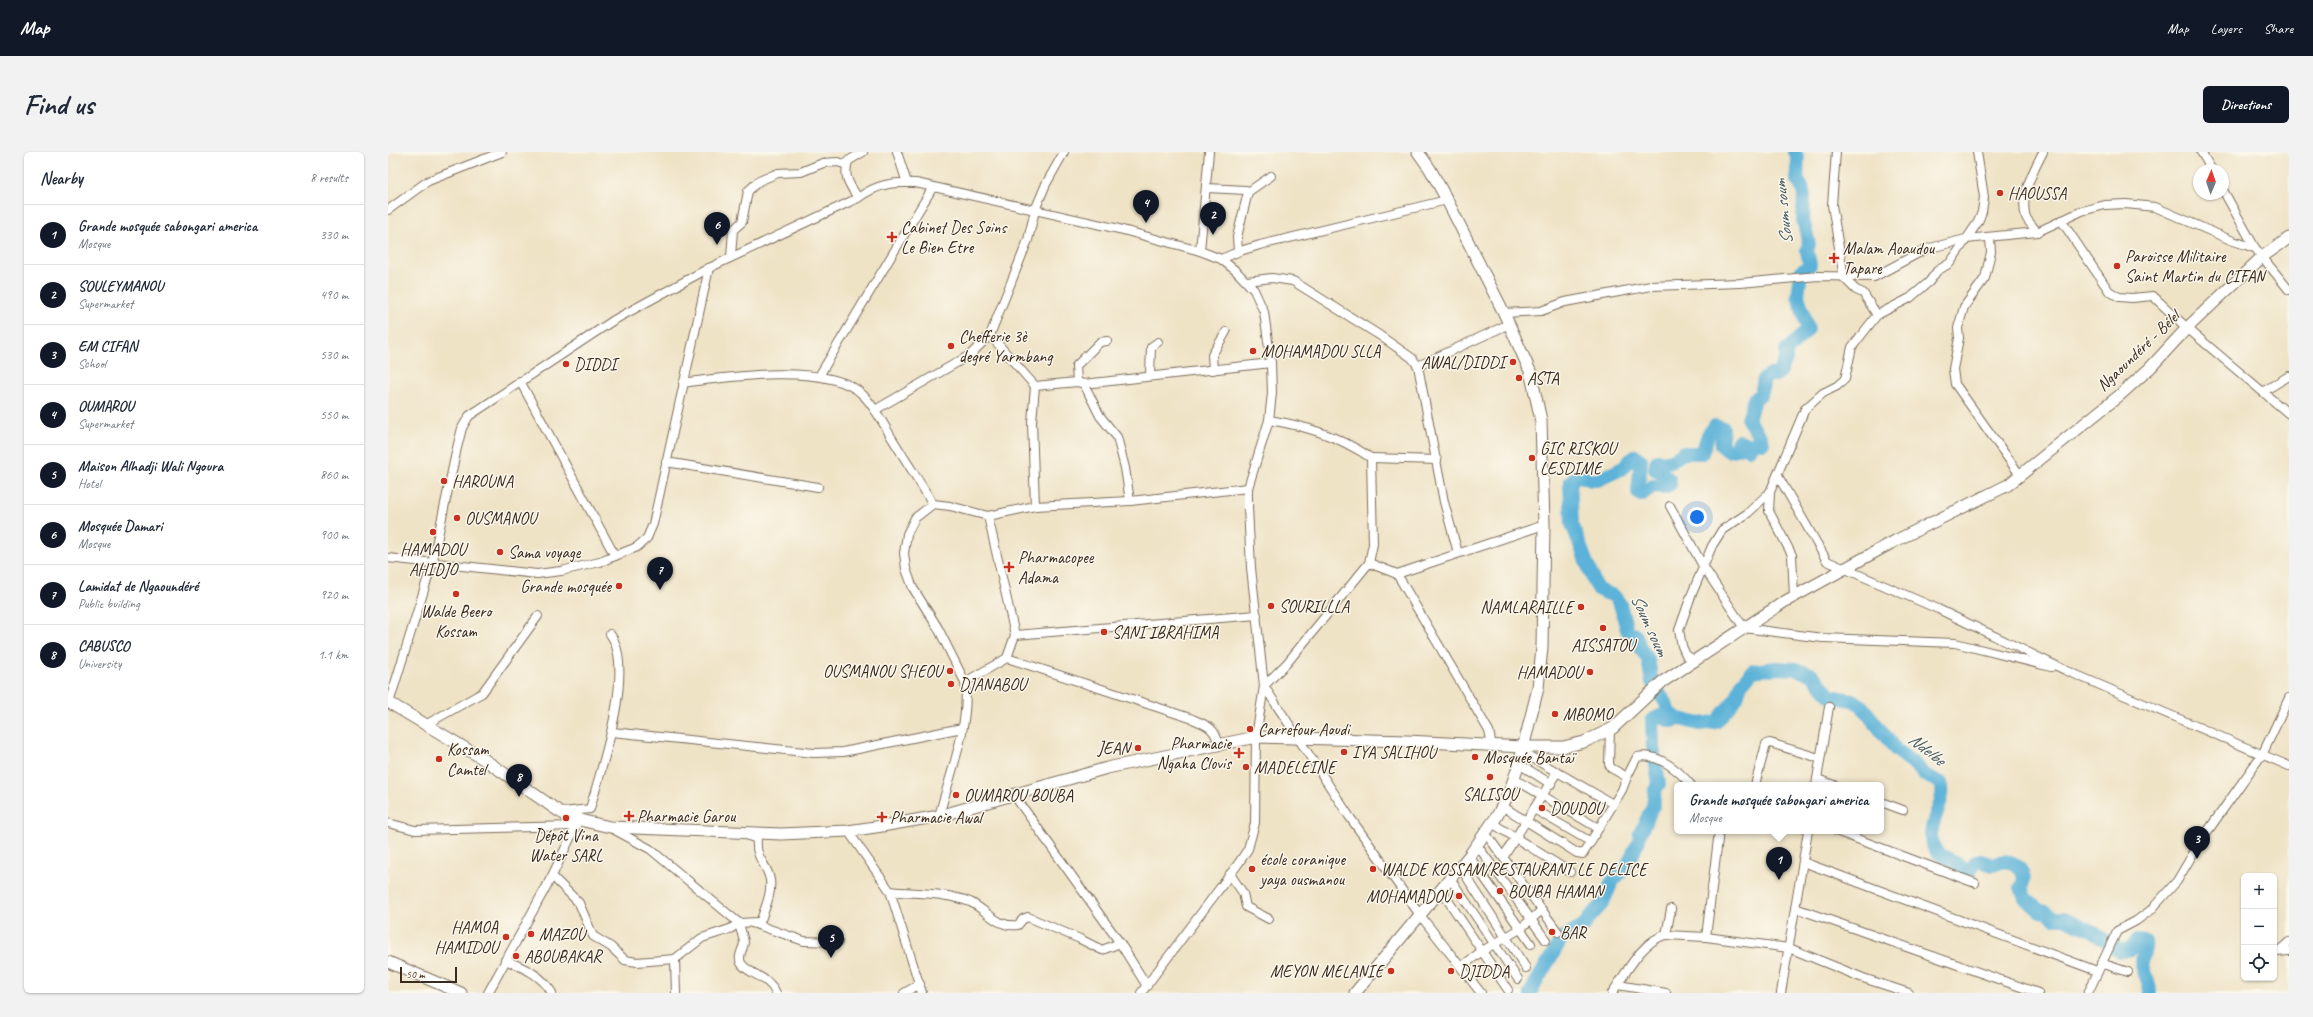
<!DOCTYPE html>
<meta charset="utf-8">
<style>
body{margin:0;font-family:Caveat,sans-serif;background:#f2f2f3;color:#1f2937}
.controls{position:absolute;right:12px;bottom:12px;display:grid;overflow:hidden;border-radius:6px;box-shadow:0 1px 3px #0004}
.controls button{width:36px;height:36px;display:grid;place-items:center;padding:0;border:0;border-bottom:1px solid #e0e1e3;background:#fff;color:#1f2937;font:20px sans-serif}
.compass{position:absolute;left:1805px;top:12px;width:36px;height:36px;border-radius:50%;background:#fff;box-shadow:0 1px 3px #0004;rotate:2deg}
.scale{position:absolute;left:12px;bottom:10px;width:57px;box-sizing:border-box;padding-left:4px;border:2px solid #3b2a1e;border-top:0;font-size:11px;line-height:14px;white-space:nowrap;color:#3b2a1e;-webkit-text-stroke:3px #fbf7ec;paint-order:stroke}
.you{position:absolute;left:1309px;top:365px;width:14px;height:14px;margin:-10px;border:3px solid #fff;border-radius:50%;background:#1a73e8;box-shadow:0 0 0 6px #1a73e833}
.badge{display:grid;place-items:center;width:26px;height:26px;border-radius:50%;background:#111827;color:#fff;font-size:13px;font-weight:700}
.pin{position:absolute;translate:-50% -33px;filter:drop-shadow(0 1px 2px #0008)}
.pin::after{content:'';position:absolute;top:21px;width:14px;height:12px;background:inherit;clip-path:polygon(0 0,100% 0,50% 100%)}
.popup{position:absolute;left:1286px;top:630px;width:210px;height:52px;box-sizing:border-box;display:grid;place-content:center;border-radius:6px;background:#fff;filter:drop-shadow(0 1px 3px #0005);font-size:13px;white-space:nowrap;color:#747a83}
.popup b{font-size:15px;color:#1f2937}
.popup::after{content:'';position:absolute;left:50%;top:100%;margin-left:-8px;border:8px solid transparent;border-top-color:#fff}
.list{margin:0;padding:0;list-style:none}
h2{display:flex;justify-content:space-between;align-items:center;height:52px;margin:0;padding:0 16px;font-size:17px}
h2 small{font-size:13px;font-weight:400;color:#747a83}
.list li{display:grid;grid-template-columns:26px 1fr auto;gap:12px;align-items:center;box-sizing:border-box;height:60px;padding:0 16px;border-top:1px solid #e0e1e3}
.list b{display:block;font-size:15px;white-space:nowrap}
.list p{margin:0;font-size:13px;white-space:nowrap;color:#747a83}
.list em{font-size:13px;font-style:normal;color:#747a83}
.icon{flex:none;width:22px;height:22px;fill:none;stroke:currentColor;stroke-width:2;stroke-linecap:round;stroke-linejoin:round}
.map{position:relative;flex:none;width:1901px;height:841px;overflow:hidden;border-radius:6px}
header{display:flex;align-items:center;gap:24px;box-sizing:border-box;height:56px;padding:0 20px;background:#111827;color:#fff}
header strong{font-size:19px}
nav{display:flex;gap:22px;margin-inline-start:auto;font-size:14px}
.intro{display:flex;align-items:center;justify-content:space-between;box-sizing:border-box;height:96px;padding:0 24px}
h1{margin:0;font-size:28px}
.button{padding:10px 18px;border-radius:6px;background:#111827;color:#fff;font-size:14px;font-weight:700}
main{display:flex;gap:24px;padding:0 24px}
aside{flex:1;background:#fff;border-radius:6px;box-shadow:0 1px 3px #0004}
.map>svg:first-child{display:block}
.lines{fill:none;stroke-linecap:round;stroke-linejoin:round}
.river{stroke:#5cb2d8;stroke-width:14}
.minor-casing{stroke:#7a6b59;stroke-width:10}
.major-casing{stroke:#7a6b59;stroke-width:13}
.minor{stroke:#fff;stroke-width:8}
.major{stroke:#fff;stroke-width:11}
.poi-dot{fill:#c8321e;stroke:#fbf7ec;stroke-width:1.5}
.labels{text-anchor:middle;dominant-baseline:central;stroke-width:3;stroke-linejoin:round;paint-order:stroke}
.poi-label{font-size:17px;fill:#3b2a1e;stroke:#fbf7ec;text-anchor:start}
.street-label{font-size:17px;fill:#3b2a1e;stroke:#fbf7ec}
.water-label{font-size:18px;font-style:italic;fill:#475a5f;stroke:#fbf7ec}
</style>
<header>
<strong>Map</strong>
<nav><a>Map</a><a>Layers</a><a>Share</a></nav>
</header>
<div class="intro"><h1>Find us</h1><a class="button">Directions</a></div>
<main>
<aside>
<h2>Nearby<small>8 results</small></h2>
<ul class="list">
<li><span class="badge">1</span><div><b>Grande mosquée sabongari america</b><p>Mosque</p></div><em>330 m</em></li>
<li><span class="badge">2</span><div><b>SOULEYMANOU</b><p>Supermarket</p></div><em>490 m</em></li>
<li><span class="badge">3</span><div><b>EM CIFAN</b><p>School</p></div><em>530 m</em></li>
<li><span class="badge">4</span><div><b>OUMAROU</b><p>Supermarket</p></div><em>550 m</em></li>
<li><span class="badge">5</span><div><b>Maison Alhadji Wali Ngoura</b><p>Hotel</p></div><em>860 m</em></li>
<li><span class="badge">6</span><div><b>Mosquée Damari</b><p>Mosque</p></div><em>900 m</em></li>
<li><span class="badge">7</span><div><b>Lamidat de Ngaoundéré</b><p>Public building</p></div><em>920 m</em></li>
<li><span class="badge">8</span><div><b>CABUSCO</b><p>University</p></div><em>1.1 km</em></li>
</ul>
</aside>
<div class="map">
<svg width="1901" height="841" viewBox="0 0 1901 841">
<rect width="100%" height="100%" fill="#fbf7ec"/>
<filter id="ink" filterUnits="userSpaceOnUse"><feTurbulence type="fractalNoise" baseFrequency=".025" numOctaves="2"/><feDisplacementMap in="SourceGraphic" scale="8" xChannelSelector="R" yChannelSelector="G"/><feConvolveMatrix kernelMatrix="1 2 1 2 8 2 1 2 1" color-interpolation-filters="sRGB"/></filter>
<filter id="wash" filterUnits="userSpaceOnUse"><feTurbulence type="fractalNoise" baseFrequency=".012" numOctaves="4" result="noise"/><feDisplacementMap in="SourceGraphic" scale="16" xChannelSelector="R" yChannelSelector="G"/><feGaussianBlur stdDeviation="0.9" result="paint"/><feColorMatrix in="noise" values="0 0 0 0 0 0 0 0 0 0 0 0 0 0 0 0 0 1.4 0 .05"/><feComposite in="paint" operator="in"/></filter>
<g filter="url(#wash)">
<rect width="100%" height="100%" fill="#efe3c6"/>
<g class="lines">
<!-- river -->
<g class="river">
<path d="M1289,566L1311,572L1328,570L1349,545L1353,533L1365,519L1388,516L1407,517L1425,523L1442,544L1464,548L1473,553L1508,598L1525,611L1537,623L1553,631C1562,654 1520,690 1562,708C1570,711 1574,718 1583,718L1588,710L1592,709L1605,713L1616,709L1625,711C1634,717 1639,725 1633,735L1637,746L1652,759L1659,760L1666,766H1676L1706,780L1732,799L1743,797L1749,789L1757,790C1759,797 1753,805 1754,813C1756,824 1762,828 1762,841"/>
<polyline points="1142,841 1174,786 1196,774 1201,766 1214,752 1224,730 1239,714 1251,688 1252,681 1265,654 1267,638 1271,632 1265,595 1264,568 1272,564 1282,569 1288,568 1289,566 1280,559 1278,551 1264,530 1260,507 1252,496 1248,484 1239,478 1232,452 1226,444 1211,438 1206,430 1184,372 1182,330 1190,323 1203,328 1210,328 1233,317 1247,304 1253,308 1250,340 1253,343 1265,334 1276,335 1282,332 1281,327 1267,317 1269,309 1282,310 1295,301 1314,301 1320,283 1327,274 1335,276 1333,293 1340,299 1349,297 1349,291 1351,289 1358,291 1361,298 1368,290 1375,291 1373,286 1360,268 1366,247 1373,242 1376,227 1381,223 1388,223 1392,220 1398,207 1398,199 1420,177 1410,144 1413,120 1422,113 1419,99 1421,92 1415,68 1416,44 1414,35 1409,28 1410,7 1407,0"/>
</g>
</g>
</g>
<g filter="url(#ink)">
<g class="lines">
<!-- minor casing -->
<g class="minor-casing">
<g id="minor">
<polyline points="509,0 519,31"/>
<polyline points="1813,0 1824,18"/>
<polyline points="819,36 858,38 860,40"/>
<polyline points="1835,38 1867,96 1901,138"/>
<path d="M470,46C462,33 455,26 460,9L475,0"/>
<polyline points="0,58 40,29 114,0"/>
<polyline points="1673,68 1721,139 1731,145 1744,146 1765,144 1799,176 1901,262"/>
<path d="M1649,80C1646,75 1640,70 1638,65C1631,44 1646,18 1655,0"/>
<polyline points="1602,86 1603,100 1597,126 1576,155 1570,176 1571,186 1565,217 1567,232 1632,323"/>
<polyline points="812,99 821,0"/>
<polyline points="850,99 849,85 860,40 883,24"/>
<polyline points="343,105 345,78 354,70 360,39 371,29 390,21 413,20 435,11 450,10 459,13"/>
<polyline points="833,107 852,99 872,93 1059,48"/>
<polyline points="859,129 884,126 905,129 991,183 1024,206 1030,214 1056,350 1070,401"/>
<polyline points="1116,161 1153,159 1177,150 1263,134 1352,131 1430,124 1486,125 1538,97 1578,87 1649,80 1694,59 1717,53 1738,52 1767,55 1845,89 1867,96"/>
<polyline points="1489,163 1522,146 1541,130 1549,119 1562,111 1590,70 1594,60 1596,45 1589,0"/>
<polyline points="602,183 647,234 644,270 647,354"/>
<polyline points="1030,214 1121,172"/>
<polyline points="825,218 824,203 838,180"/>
<polyline points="762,223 763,195 770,190"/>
<polyline points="431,224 545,35"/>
<polyline points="132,229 227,404"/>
<polyline points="689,230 688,214 712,190 719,189"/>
<path d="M295,231C338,225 443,210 475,243C486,254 494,269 502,283C516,306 531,329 545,352"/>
<polyline points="696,232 712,264 729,285 737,316 742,349"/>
<polyline points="647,234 689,230 696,232 883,211"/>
<polyline points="1876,239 1901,224"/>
<polyline points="487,258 582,203 602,183 640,88 647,58 658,32 676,0"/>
<path d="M881,268C918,274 951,284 983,306L985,392L981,411L899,511L876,534L961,664L1032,763L1093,841"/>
<polyline points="983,306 1049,308"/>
<polyline points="278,310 430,335"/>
<polyline points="1390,324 1439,409 1550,457 1677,518 1901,614"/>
<polyline points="1382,340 1381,359 1404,403 1406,444"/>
<polyline points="1282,354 1315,414 1356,476 1435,486 1567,491 1663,515"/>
<polyline points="600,364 647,354 742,349 860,336"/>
<polyline points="0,406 149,422 173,419 212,410 249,395 259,386 265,372 321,116"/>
<polyline points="981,411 1009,422 1101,579 1104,594"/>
<polyline points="1009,422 1156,373"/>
<polyline points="627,483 869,463"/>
<polyline points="1306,508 1298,503 1294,494 1291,478 1303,444 1324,394 1334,378 1360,361 1382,340 1417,257 1435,241 1449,234 1457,227 1464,195 1489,163 1475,141 1468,138 1456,126 1444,53 1448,0"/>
<polyline points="577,530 550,476 525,436 518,417 516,401 519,382 527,366 545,352 562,354 600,364 627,483 619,506"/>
<path d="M1,551L44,412L69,296L74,276L81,264L226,168L321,116L470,46C489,32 504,30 528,31L731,77L812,99L833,107L848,119L866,138L876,160L883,211L884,241L881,268L860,336V355L863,416L876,534L868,585L867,671L860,697L850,712L753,841"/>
<polyline points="39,572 94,541 150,464"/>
<polyline points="224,580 426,601 455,600 574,576"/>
<polyline points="1134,600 1225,652"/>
<polyline points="1131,612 1163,632"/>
<path d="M1239,625L1249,605C1270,600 1291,619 1303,633"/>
<polyline points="1126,627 1210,676"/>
<polyline points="1429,627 1446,633"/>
<polyline points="1367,633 1378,592 1382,591 1431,606"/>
<polyline points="1428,633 1441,555"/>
<polyline points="626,643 732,791 759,834"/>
<polyline points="1493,650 1515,658"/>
<polyline points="1114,654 1189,701 1195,702 1234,638 1239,625 1223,616 1221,612 1222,577"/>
<polyline points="1146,657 1203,690"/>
<path d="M175,660L202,657C213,617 248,516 222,482"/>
<path d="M551,664C562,622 582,574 577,530L619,506L802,566C816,572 828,575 830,592"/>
<polyline points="0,671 27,678 188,674"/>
<polyline points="1104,671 1182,720"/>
<path d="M223,676L262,697L351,771C352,777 355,784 356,790C356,797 349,803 353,811C359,822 381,824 388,841"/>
<polyline points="460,679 502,739 534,841"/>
<polyline points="1448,679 1587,731"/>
<polyline points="1098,682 1170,780"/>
<polyline points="1089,693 1158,788"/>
<polyline points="1081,704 1143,792"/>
<polyline points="1116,704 1169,620"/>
<polyline points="1415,710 1709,819"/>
<polyline points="1072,715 1138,816"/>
<polyline points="842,722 855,741 858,755 881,767"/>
<polyline points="164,724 191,751 205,784 223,795 237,808 249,810 287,807"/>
<polyline points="1062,726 1130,827"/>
<polyline points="1053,738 1120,838"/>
<path d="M502,739C527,742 558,740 582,750C599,758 609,776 630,773L635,767L640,765L692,787L714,798L732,791"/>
<polyline points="1407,756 1650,841"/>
<polyline points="364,771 416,789 450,790"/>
<polyline points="1278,783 1318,785 1401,796 1475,826 1521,841"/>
<polyline points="1318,785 1331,679"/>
<polyline points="1892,798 1901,790"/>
<polyline points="1888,800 1901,799"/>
<path d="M117,808C136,816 154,823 164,841"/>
<polyline points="1713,811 1740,820"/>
<polyline points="1073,815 1094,799 1132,777 1154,758"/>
<polyline points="1230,833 1278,841"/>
<polyline points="100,841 164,724 188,674 176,664"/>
<path d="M288,841L287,807L314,786L342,777L351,771L371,770L373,768C377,756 384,741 382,728C379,710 367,709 369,687L358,683"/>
<polyline points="516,841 532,832"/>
<path d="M1224,841C1237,823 1254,788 1278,783L1283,757"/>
<polyline points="1393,841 1420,679"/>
<polyline points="1700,841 1729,779 1748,769 1763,758 1789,729 1812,690 1875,601 1901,546"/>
</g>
</g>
<!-- major casing -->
<g class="major-casing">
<g id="major">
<polyline points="0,550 97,608 172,660 196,669 222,675 393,682 460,679 494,674 551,664 719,616 868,585 1019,589 1135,595 1175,595 1196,590 1225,576 1274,530 1396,450 1507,389 1620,333 1732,243 1762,216 1799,176 1874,105 1901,86"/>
<polyline points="0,810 73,841"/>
<polyline points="967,841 1081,704 1109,664 1121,641 1131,612 1150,536 1154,495 1156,373 1153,268 1142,219 1116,161 1059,48 1042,17 1030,0"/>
</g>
</g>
<!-- minor -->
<use href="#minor" class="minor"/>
<!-- major -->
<use href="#major" class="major"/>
</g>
</g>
<!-- markers -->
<g class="poi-dot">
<circle cx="1612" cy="41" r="4"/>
<path d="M502 79h4v4h4v4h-4v4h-4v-4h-4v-4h4z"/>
<path d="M1444 100h4v4h4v4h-4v4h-4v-4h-4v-4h4z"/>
<circle cx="1729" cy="114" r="4"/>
<circle cx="563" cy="194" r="4"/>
<circle cx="865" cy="199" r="4"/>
<circle cx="1125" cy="210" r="4"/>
<circle cx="178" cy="212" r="4"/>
<circle cx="1131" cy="226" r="4"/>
<circle cx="1144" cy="306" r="4"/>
<circle cx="56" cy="329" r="4"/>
<circle cx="69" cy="366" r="4"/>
<circle cx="45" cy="380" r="4"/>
<circle cx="112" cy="400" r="4"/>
<path d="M619 409h4v4h4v4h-4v4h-4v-4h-4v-4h4z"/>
<circle cx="231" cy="434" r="4"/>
<circle cx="68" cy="442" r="4"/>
<circle cx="883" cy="454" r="4"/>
<circle cx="1193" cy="455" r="4"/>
<circle cx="1215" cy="476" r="4"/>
<circle cx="716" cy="480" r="4"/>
<circle cx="562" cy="519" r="4"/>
<circle cx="1202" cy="520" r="4"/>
<circle cx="563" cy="532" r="4"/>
<circle cx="1167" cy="562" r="4"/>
<circle cx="862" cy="577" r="4"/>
<circle cx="750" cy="596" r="4"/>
<circle cx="956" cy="600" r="4"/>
<path d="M849 595h4v4h4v4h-4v4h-4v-4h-4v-4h4z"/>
<circle cx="1087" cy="605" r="4"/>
<circle cx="51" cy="607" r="4"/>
<circle cx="858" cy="615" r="4"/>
<circle cx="1102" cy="625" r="4"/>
<circle cx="568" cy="643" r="4"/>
<circle cx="1154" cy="656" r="4"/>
<path d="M239 658h4v4h4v4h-4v4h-4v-4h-4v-4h4z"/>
<path d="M492 659h4v4h4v4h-4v4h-4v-4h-4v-4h4z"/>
<circle cx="178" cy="666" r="4"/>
<circle cx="864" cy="717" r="4"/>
<circle cx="985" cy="717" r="4"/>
<circle cx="1112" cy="739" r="4"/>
<circle cx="1071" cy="744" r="4"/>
<circle cx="1164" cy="780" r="4"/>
<circle cx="143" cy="782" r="4"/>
<circle cx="118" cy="785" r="4"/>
<circle cx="128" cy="804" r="4"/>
<circle cx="1003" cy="819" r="4"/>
<circle cx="1063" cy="819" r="4"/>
</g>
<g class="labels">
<!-- poi labels -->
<g class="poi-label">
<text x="1620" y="41">HAOUSSA</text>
<text x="513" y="75">Cabinet Des Soins<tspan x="513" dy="20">Le Bien Etre</tspan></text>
<text x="1455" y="96">Malam Aoaudou<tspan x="1455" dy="20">Tapare</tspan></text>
<text x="1737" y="104">Paroisse Militaire<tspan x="1737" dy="20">Saint Martin du CIFAN</tspan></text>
<text x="571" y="184">Chefferie 3è<tspan x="571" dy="20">degré Yarmbang</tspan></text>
<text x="873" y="199">MOHAMADOU SLLA</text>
<text x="1117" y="210" text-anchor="end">AWAL/DIDDI</text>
<text x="186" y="212">DIDDI</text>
<text x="1139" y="226">ASTA</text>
<text x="1152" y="296">GIC RISKOU<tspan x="1152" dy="20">LESDIME</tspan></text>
<text x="64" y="329">HAROUNA</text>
<text x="77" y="366">OUSMANOU</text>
<text x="45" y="397" text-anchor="middle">HAMADOU<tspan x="45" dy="20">AHIDJO</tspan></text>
<text x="120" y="400">Sama voyage</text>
<text x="630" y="405">Pharmacopee<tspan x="630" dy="20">Adama</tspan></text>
<text x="223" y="434" text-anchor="end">Grande mosquée</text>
<text x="891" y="454">SOURILLLA</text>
<text x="1185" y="455" text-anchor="end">NAMLARAILLE</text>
<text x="68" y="459" text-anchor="middle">Walde Beero<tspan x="68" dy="20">Kossam</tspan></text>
<text x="724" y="480">SANI IBRAHIMA</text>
<text x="1215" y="493" text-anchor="middle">AISSATOU</text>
<text x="554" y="519" text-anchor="end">OUSMANOU SHEOU</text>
<text x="1194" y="520" text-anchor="end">HAMADOU</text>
<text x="571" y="532">DJANABOU</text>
<text x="1175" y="562">MBOMO</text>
<text x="870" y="577">Carrefour Aoudi</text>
<text x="843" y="591" text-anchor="end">Pharmacie<tspan x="843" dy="20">Ngaha Clovis</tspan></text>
<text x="742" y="596" text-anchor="end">JEAN</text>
<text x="59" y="597">Kossam<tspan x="59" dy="20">Camtel</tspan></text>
<text x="964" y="600">IYA SALIHOU</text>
<text x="1095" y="605">Mosquée Bantaï</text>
<text x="866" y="615">MADELEINE</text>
<text x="1102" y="642" text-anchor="middle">SALISOU</text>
<text x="576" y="643">OUMAROU BOUBA</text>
<text x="1162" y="656">DOUDOU</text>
<text x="249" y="664">Pharmacie Garou</text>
<text x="502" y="665">Pharmacie Awal</text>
<text x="178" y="683" text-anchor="middle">Dépôt Vina<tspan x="178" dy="20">Water SARL</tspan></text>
<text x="872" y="707">école coranique<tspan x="872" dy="20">yaya ousmanou</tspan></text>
<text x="993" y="717">WALDE KOSSAM/RESTAURANT LE DELICE</text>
<text x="1120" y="739">BOUBA HAMAN</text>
<text x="1063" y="744" text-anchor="end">MOHAMADOU</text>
<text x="110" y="775" text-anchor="end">HAMOA<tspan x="110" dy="20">HAMIDOU</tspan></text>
<text x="1172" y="780">BAR</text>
<text x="151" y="782">MAZOU</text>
<text x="136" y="804">ABOUBAKAR</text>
<text x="995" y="819" text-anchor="end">MEYON MELANIE</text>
<text x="1071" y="819">DJIDDA</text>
</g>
<!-- street labels -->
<g class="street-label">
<text transform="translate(1750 199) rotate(-44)">Ngaoundéré - Bélel</text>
</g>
<!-- water labels -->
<g class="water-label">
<text transform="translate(1395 60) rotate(-96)">Soum soum</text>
<text transform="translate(1262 473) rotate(65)">Soum soum</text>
<text transform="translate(1539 597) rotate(38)">Ndelbe</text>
</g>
</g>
</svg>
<div class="controls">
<button>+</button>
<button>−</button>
<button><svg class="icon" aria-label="locate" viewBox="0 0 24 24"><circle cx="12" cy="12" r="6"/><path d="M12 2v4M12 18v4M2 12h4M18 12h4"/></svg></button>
</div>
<svg class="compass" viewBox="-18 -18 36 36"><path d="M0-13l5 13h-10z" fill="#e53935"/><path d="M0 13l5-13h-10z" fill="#747a83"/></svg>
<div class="scale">50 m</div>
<div class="you"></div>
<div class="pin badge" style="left:1391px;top:728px">1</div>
<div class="popup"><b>Grande mosquée sabongari america</b>Mosque</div>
<div class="pin badge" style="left:825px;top:83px">2</div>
<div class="pin badge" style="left:1809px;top:707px">3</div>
<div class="pin badge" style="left:758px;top:71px">4</div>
<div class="pin badge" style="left:443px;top:806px">5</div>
<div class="pin badge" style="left:329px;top:93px">6</div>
<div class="pin badge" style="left:272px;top:438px">7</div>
<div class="pin badge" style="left:131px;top:645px">8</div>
</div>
</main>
